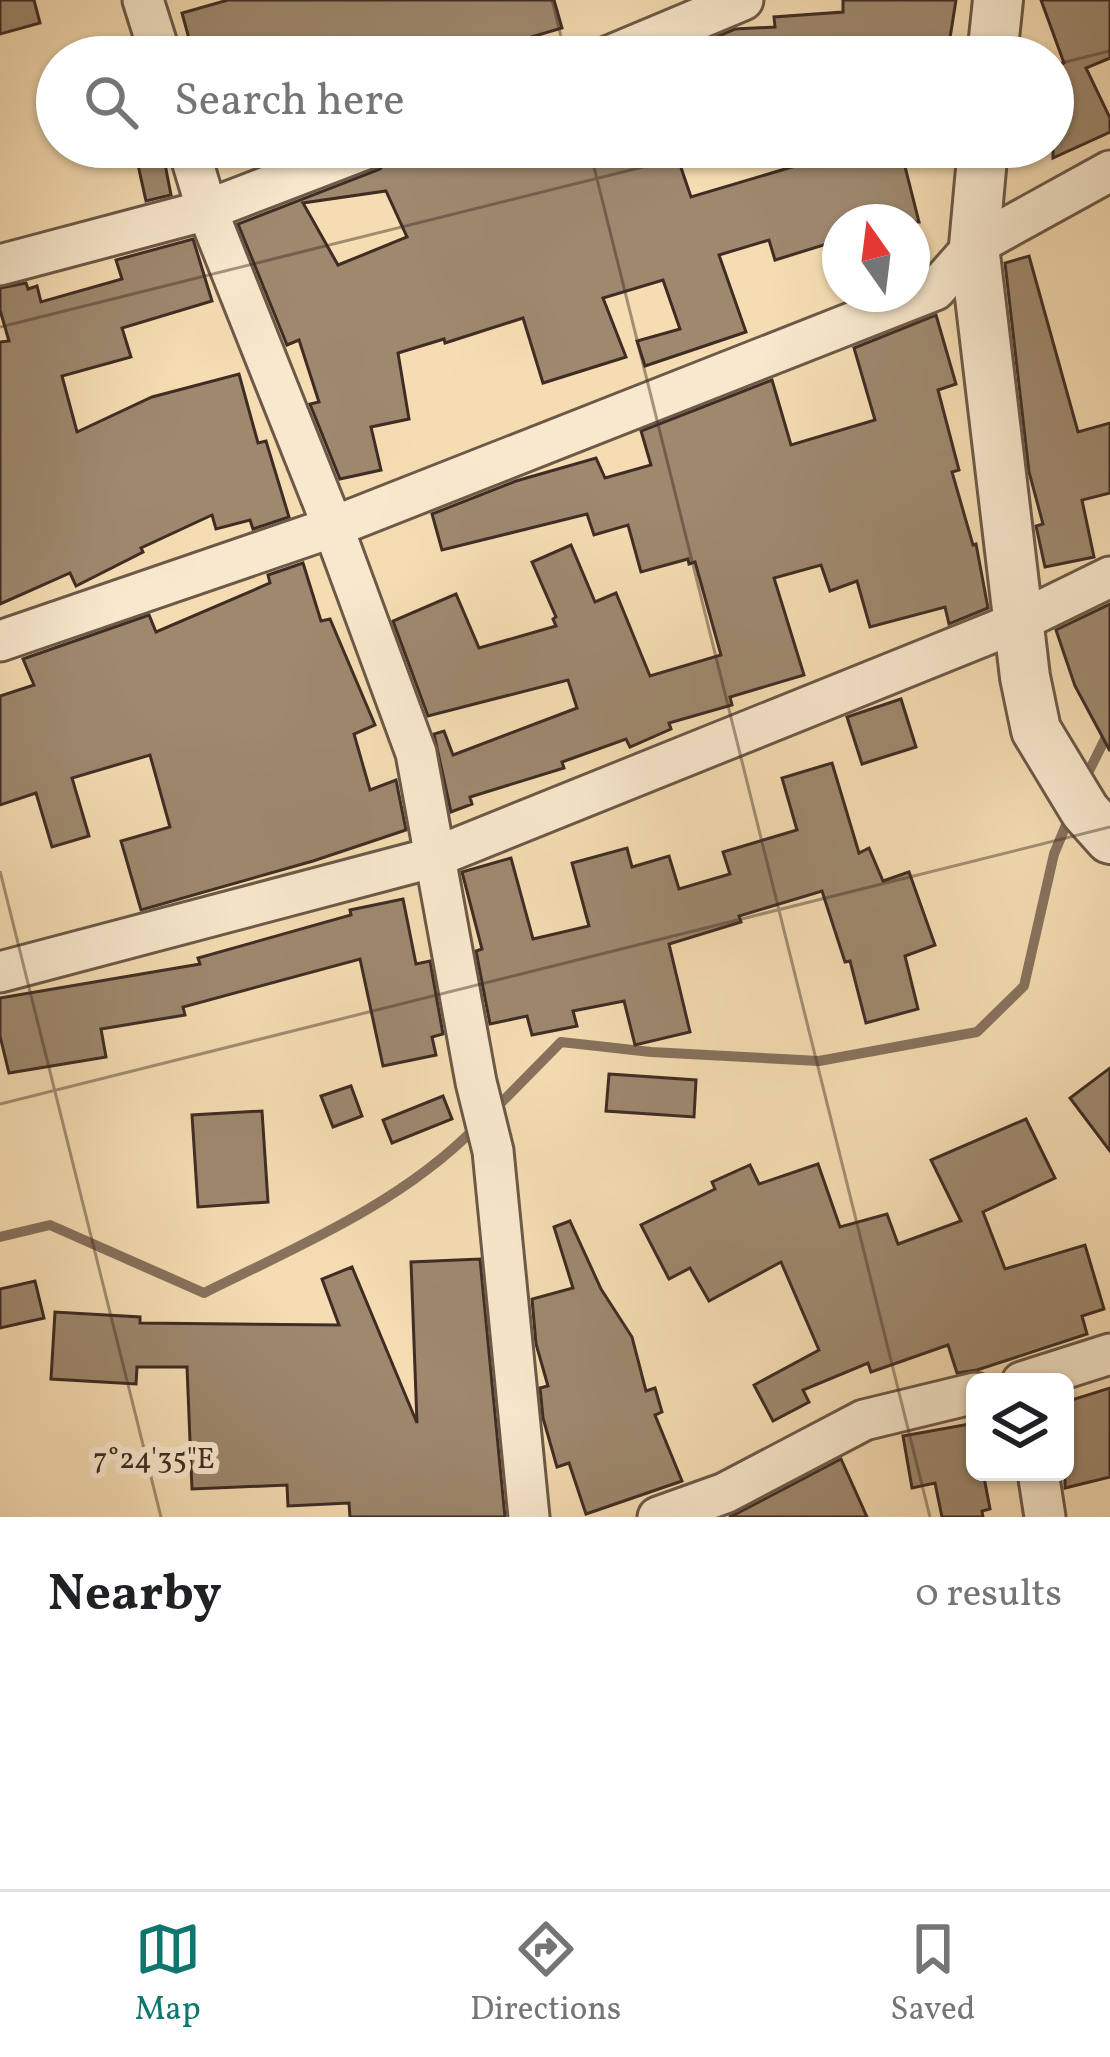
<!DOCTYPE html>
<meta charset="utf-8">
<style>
body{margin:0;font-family:Vollkorn,serif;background:#f2f2f2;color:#202124}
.controls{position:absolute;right:36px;bottom:36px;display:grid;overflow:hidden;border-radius:18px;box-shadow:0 3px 9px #0004}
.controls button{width:108px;height:108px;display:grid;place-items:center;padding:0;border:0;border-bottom:3px solid #e0e0e0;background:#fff;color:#202124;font:60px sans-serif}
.compass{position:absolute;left:822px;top:204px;width:108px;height:108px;border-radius:50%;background:#fff;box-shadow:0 3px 9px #0004;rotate:346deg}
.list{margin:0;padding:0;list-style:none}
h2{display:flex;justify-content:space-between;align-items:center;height:156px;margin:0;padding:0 48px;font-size:51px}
h2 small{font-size:39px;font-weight:400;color:#757577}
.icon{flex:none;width:66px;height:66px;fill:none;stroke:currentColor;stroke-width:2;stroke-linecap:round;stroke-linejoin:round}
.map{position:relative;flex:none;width:1110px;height:1517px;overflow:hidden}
.search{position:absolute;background:#fff;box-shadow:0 3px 9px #0004;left:36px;right:36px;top:36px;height:132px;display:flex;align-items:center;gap:30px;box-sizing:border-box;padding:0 42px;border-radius:66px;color:#757577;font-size:45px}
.sheet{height:372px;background:#fff}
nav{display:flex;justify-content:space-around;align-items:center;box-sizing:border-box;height:168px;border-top:3px solid #e0e0e0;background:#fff;font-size:33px;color:#757577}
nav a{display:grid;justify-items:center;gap:6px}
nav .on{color:#0f766e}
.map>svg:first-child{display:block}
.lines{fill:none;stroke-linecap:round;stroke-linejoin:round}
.stream{stroke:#87725d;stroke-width:10}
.building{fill:#9e886e;stroke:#3f2d25;stroke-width:3;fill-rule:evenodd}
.minor-casing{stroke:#6c5948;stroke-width:45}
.tertiary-casing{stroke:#6c5948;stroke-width:54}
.minor{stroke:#f8e8cd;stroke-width:39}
.tertiary{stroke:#f8e8cd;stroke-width:48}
.ticks{fill:none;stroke:#3f2d25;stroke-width:3;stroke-opacity:0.45}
.ticks-label{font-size:30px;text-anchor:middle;fill:#3f2d25;stroke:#f8e8cd;stroke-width:12;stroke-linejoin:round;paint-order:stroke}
</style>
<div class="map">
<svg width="1110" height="1517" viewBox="0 0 1110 1517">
<rect width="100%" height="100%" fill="#f5dcb2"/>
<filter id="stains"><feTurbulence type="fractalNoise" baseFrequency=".00167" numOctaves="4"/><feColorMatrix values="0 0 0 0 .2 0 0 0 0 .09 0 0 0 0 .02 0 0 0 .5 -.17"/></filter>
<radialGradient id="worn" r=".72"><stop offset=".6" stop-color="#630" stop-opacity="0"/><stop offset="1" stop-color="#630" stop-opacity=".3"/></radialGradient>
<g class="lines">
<!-- stream -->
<g class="stream">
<polyline points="1085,779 1110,729"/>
<polyline points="493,1111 561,1042 651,1052 819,1061 977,1032 1024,986 1054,854 1071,813"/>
<path d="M0,1237L50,1225L204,1293C298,1246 400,1204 475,1128"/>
</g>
</g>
<!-- building -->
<g class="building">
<polygon points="0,0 34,0 40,23 0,34"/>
<polygon points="228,0 554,0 562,28 484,51 485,57 194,57 182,13"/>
<polygon points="843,0 956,0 947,57 695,57 695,46 735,29 775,27 774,17 843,12"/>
<polygon points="1041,0 1110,0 1110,58 1086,68 1110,118 1110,132 1053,158 1053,91 1066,85 1057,66 1064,63"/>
<path d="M400,147H674L691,197L859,147H900L919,222H840V240L775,260L769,240L719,255L746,332L645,366L637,341L680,329L663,280L603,298L626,357L543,383L523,318L445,343L444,339L398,353L409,419L371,427L381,470L340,479L310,404L319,402L299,340L287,345L238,224L380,169ZM386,191L407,237L338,265L303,203Z"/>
<polygon points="164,159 171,195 146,201 138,165"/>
<polygon points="193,239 212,301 122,328 131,357 62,376 77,432 152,397 239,374 258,443 266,441 289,517 253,529 250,520 216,529 212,515 141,548 143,552 76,586 70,573 0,604 0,342 9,341 0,310 0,288 26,283 28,289 37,286 41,302 122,279 116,260"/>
<polygon points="1029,256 1078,432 1110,423 1110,493 1082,500 1094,557 1045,567 1036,526 1043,524 1029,472 1005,263"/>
<polygon points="936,315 956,384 938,390 959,470 952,472 973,545 976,544 988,608 949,624 945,607 870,627 857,581 830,591 821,565 774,578 804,675 730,697 732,705 669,723 671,729 630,747 626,739 562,762 564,768 470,797 472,804 451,812 434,734 444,731 453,755 577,708 568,680 428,716 393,621 456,594 479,648 556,626 553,619 556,617 532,562 571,545 595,602 616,593 650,676 721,655 695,562 689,564 688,559 641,572 628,525 594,535 587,514 442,550 432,514 516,481 596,458 605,478 651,465 641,431 772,380 791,445 875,420 854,348"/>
<polygon points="303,563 321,621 330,619 375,725 354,734 370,790 396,780 406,830 313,861 141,910 121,841 170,827 150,755 72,778 89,836 52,847 36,793 0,805 0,696 34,685 23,659 149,615 156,632 270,583 268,575"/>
<polygon points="1110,604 1110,751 1075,686 1056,630"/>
<polygon points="901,699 916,747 862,764 847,717"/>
<polygon points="832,763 859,853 869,848 883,881 909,872 935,945 905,956 918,1009 866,1023 850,961 845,962 822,891 739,916 741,922 669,944 690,1032 635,1045 624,1001 573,1011 577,1026 532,1035 527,1016 490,1024 476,951 482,949 462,872 511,858 533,939 589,926 572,863 627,848 632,867 669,856 679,889 730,874 723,852 797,830 782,778"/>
<polygon points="403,899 416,964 430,961 443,1034 432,1037 436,1055 383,1066 360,959 183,1007 185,1015 101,1029 106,1057 9,1073 0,1036 0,998 200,964 198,958 351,915 350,910"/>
<polygon points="1110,1068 1110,1151 1070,1098"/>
<polygon points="609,1074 696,1080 694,1117 606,1111"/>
<polygon points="351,1086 362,1116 333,1127 321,1096"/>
<polygon points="443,1096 452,1119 392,1143 383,1120"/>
<polygon points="262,1111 268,1202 198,1207 192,1115"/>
<polygon points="1026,1119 1055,1178 983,1212 1005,1269 1085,1245 1104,1309 1082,1316 1087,1334 977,1370 957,1373 948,1345 871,1372 868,1363 803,1390 809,1402 773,1421 754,1385 819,1350 781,1262 709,1301 690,1268 669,1279 641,1225 715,1189 712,1182 750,1165 759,1184 818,1164 840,1227 887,1214 898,1244 961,1221 931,1160"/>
<polygon points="570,1221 601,1289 632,1337 646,1391 655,1388 662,1412 655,1415 682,1481 586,1514 569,1463 557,1467 543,1418 540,1388 548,1386 536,1344 532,1299 573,1288 554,1227"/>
<polygon points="480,1259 505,1517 350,1517 349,1503 288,1506 287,1485 192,1489 187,1367 137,1367 136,1384 51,1379 55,1312 140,1317 140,1323 339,1325 322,1279 352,1267 417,1423 411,1262"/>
<polygon points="35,1281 44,1318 0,1328 0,1289"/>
<polygon points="1110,1388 1110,1477 1065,1488 1065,1402"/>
<polygon points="975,1423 975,1472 983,1472 990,1509 982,1511 983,1517 942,1517 935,1483 912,1488 903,1436"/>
<polygon points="841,1459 867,1517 729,1517 736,1514"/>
</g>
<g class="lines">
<!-- minor casing -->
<g class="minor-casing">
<g id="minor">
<polyline points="143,0 161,57"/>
<polyline points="607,57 743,0"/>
<polyline points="188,147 207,210 333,527 416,753 476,1082 493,1151 529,1517"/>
<polyline points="0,265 207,210 371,147"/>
<polyline points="0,641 333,527 935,290 974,246 1110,171"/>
<polyline points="0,972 435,857 1018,622 1110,577"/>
<polyline points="1022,1382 1110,1354"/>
<polyline points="1038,1472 1045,1517"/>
<polyline points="658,1517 725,1493 864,1420 975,1393"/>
</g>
</g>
<!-- tertiary casing -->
<g class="tertiary-casing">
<g id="tertiary">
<polyline points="992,57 998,0"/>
<polyline points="983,147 974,246 1025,677 1036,730 1085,811 1110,839"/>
</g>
</g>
<!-- minor -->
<use href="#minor" class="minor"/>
<!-- tertiary -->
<use href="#tertiary" class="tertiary"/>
</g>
<!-- ticks -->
<path class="ticks" d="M552,0L566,57M1053,65L1110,51M589,147L930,1517M0,327L723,147M0,871L161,1517M0,1104L1110,827"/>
<g class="ticks-label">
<text x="154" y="1468">7°24'35"E</text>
</g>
<rect width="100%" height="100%" filter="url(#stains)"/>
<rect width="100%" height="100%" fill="url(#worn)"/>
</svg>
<div class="controls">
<button><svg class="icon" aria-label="layers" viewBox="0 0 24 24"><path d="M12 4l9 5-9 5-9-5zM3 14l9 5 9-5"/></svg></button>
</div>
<svg class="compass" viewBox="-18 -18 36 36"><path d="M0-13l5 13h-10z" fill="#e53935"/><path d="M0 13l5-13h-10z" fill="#757577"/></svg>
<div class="search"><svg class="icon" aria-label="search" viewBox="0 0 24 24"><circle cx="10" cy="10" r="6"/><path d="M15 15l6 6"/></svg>Search here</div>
</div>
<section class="sheet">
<h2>Nearby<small>0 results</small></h2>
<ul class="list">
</ul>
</section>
<nav>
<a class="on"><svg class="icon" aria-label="map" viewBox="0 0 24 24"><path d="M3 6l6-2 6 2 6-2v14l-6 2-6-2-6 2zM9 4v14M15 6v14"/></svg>Map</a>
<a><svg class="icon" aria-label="directions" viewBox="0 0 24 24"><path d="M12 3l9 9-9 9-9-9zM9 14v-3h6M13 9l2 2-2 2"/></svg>Directions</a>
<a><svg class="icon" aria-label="saved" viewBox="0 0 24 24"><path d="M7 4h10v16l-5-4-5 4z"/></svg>Saved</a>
</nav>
